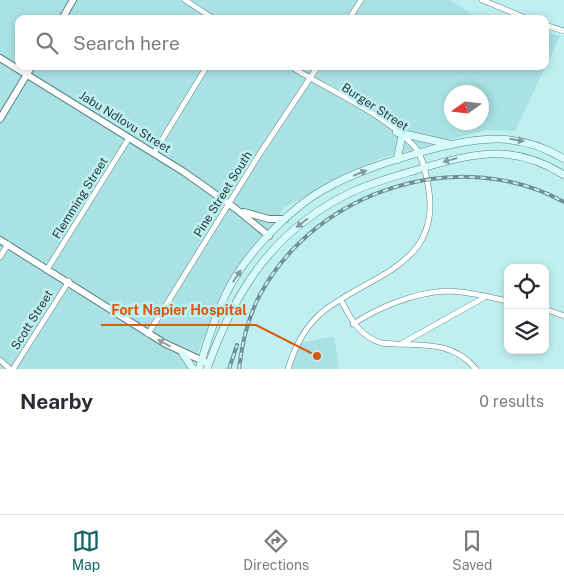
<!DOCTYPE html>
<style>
body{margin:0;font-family:"Public Sans",sans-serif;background:#f7f7f7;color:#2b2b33}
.controls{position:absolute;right:15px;bottom:15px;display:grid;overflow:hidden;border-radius:10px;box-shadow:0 2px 8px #0003}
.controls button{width:45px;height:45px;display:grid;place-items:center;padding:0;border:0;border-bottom:1px solid #e1e1e2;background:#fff;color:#2b2b33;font:25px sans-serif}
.compass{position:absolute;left:444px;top:85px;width:45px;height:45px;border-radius:50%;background:#fff;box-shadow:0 2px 8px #0003;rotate:256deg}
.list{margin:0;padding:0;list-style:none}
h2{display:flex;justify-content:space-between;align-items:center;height:65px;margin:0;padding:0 20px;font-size:21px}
h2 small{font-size:16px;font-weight:400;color:#7c7c81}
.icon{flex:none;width:28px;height:28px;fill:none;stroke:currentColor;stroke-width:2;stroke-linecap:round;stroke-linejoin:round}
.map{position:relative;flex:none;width:564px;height:369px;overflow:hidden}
.search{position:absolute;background:#fff;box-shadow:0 2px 8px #0003;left:15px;right:15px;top:15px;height:55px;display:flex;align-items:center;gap:12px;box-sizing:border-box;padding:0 18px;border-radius:10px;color:#7c7c81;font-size:19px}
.sheet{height:145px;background:#fff}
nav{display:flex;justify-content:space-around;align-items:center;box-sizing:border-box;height:70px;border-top:1px solid #e1e1e2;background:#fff;font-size:14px;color:#7c7c81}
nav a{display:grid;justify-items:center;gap:2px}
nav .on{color:#176568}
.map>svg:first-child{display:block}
.built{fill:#aae2e3;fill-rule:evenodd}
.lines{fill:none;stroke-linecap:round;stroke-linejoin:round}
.minor-casing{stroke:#588485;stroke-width:6}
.tertiary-casing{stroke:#588485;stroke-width:8}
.secondary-casing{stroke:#588485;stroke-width:8}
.minor{stroke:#fff;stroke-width:5}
.tertiary{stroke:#fff;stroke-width:6}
.secondary{stroke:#d7fafa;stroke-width:7}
.rail-casing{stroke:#719293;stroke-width:4}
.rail{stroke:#bfeff0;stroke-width:2;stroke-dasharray:5.5;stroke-linecap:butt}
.oneway{fill:#809b9c}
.oneway2{fill:#949e9e}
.labels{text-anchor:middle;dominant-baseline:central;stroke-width:5;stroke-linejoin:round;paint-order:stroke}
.street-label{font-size:12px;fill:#293c3d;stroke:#bfeff0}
.leader{fill:none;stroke:#de580e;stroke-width:2}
.callout-dot{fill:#de580e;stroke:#bfeff0;stroke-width:2}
.callout-label{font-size:14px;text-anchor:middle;font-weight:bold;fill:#de580e;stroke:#bfeff0;stroke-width:5;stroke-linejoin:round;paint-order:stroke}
</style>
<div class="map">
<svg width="564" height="369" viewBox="0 0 564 369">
<rect width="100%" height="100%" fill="#bfeff0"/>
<!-- built -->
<g class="built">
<path d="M0,0H450L475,16L489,19H19V66H545V32L560,36L515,131L486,130L378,159L285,207L229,284L190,369H0ZM452,92H482V122H452Z"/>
<polygon points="334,336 339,369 292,369 300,343"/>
</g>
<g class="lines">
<!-- minor casing -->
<g class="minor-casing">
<g id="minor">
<polyline points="185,0 214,19"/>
<polyline points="482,0 528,19"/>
<polyline points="349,19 361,0"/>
<polyline points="545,25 564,31"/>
<polyline points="154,153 207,66"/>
<polyline points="0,257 8,244"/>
<polyline points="48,268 129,138"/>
<path d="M341,300C351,320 360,336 381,343C417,347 450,338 476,369"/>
<polyline points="545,309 564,316"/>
<path d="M353,324C379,307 416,292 447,291C467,291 488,297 508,301"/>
<polyline points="148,334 259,155 318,66"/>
<polyline points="401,344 485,297"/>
<polyline points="0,360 10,369"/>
<polyline points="13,369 69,281"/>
<path d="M288,369C295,347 303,330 320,314C365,275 444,268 428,185C425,170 423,155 412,144C381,112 328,90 290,66"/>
</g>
</g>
<!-- tertiary casing -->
<g class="tertiary-casing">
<g id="tertiary">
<polyline points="62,19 73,0"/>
<polyline points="0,58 184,172 236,209 269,236"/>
<polyline points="0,119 32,66"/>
<polyline points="244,212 269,219 285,219"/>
<polyline points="0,240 164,343 205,362"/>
</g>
</g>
<!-- secondary casing -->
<g class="secondary-casing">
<g id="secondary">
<polyline points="396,132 449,144"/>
<polyline points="397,160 402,136"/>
<polyline points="183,354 193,369"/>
<path d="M199,369C207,343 214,318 226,294C243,257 288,210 323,190C355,171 393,160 429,150C478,137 520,131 564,159"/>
<path d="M207,369C235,289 275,228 354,191C376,181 400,175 423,168C475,152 515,144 564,175"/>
</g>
</g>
<!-- minor -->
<use href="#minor" class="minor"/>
<!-- tertiary -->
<use href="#tertiary" class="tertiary"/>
<!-- secondary -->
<use href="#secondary" class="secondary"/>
<!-- rail casing -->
<g class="rail-casing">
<g id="rail">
<polyline points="229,369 237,345"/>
<path d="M239,369C242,343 248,316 261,293C318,189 460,145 564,202"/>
</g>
</g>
<!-- rail -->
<use href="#rail" class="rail"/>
</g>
<!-- one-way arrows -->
<defs><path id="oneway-solid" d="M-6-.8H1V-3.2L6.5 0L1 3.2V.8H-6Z" transform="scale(1.25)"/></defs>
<g class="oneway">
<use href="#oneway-solid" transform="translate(517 140) rotate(9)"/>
<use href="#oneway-solid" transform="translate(450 160) rotate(164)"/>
<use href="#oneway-solid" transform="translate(360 173) rotate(-22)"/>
<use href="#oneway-solid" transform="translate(302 223) rotate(142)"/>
<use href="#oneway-solid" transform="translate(237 276) rotate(-56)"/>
</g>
<use class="oneway2" href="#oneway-solid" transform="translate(164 343) rotate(-151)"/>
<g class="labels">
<!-- street labels -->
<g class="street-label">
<text transform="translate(375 107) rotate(33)">Burger Street</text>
<text transform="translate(125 122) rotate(32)">Jabu Ndlovu Street</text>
<text transform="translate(223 194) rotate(-58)">Pine Street South</text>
<text transform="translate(80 198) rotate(-58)">Flemming Street</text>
<text transform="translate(32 320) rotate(-58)">Scott Street</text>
</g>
</g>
<!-- callouts -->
<path class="leader" d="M317 356L256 325H101"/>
<circle class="callout-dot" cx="317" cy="356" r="5"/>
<g class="callout-label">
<text x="179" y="315">Fort Napier Hospital</text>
</g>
</svg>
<div class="controls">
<button><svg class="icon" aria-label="locate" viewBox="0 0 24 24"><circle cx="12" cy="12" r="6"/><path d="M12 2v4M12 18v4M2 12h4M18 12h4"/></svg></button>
<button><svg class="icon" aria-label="layers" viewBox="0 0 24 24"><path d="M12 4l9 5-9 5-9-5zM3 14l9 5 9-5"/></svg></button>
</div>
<svg class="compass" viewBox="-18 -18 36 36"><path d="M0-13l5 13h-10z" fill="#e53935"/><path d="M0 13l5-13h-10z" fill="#7c7c81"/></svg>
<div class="search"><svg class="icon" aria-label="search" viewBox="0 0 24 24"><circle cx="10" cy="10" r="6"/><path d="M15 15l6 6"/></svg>Search here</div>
</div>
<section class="sheet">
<h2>Nearby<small>0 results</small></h2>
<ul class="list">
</ul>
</section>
<nav>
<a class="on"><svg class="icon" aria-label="map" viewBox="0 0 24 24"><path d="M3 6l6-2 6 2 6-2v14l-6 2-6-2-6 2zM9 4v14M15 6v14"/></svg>Map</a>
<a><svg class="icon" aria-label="directions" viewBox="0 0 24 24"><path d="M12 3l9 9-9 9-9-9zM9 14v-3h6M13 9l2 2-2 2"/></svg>Directions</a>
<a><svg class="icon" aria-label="saved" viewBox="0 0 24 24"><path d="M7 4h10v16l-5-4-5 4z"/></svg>Saved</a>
</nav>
